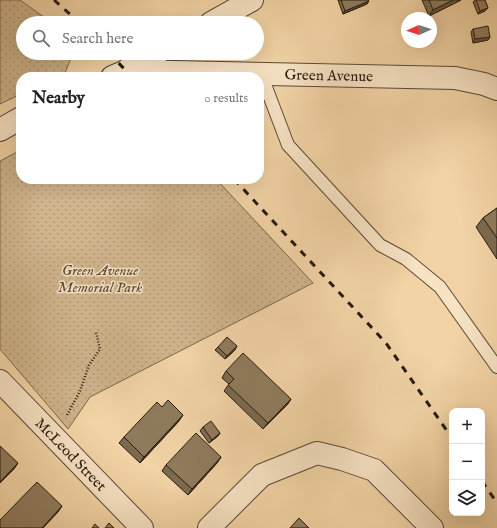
<!DOCTYPE html>
<meta charset="utf-8">
<style>
body{margin:0;font-family:"IM FELL English",serif;background:#f2f2f2;color:#222}
.controls{position:absolute;right:12px;bottom:12px;display:grid;overflow:hidden;border-radius:8px;box-shadow:0 4px 16px #0002}
.controls button{width:36px;height:36px;display:grid;place-items:center;padding:0;border:0;border-bottom:1px solid #e0e0e0;background:#fff;color:#222;font:20px sans-serif}
.compass{position:absolute;left:401px;top:12px;width:36px;height:36px;border-radius:50%;background:#fff;box-shadow:0 4px 16px #0002;rotate:267deg}
.list{margin:0;padding:0;list-style:none}
h2{display:flex;justify-content:space-between;align-items:center;height:52px;margin:0;padding:0 16px;font-size:17px}
h2 small{font-size:13px;font-weight:400;color:#767676}
.icon{flex:none;width:22px;height:22px;fill:none;stroke:currentColor;stroke-width:2;stroke-linecap:round;stroke-linejoin:round}
.map{position:relative;flex:none;width:497px;height:528px;overflow:hidden}
.search{position:absolute;background:#fff;box-shadow:0 4px 16px #0002;left:16px;top:16px;width:248px;height:44px;display:flex;align-items:center;gap:10px;box-sizing:border-box;padding:0 14px;border-radius:22px;color:#767676;font-size:15px}
.panel{position:absolute;background:#fff;box-shadow:0 4px 16px #0002;left:16px;top:72px;width:248px;height:112px;border-radius:16px}
.map>svg:first-child{display:block}
.park{fill:url(#park-dots);stroke:#7a684e}
.lines{fill:none;stroke-linecap:round;stroke-linejoin:round}
.service-casing{stroke:#584a35;stroke-width:14}
.minor-casing{stroke:#584a35;stroke-width:24}
.tertiary-casing{stroke:#584a35;stroke-width:24}
.path{stroke:#251c10;stroke-width:2.5;stroke-dasharray:1 2;stroke-linecap:butt}
.service{stroke:#f7e2c4;stroke-width:12}
.minor{stroke:#f7e2c4;stroke-width:22}
.tertiary{stroke:#f7e2c4;stroke-width:22}
.rail{stroke:#251c10;stroke-width:3;stroke-dasharray:7 7;stroke-linecap:butt}
.wall{fill:#7c6a50;stroke:#251c10}
.shaded-wall{fill:#655641;stroke:#251c10}
.building{fill:#907b5d;stroke:#251c10}
.labels{text-anchor:middle;dominant-baseline:central;stroke-width:3;stroke-linejoin:round;paint-order:stroke}
.street-label{font-size:15px;fill:#251c10;stroke:#f7e2c4}
.park-label{font-size:15px;font-style:italic;fill:#584a35;stroke:#f7e2c4}
</style>
<div class="map">
<svg width="497" height="528" viewBox="0 0 497 528">
<defs>
<pattern id="park-dots" width="8" height="8" patternUnits="userSpaceOnUse"><rect width="8" height="8" fill="#cfb48c"/><path d="M2 2h.1M6 6h.1" fill="none" stroke="#b29a78" stroke-width="1.8" stroke-linecap="round"/></pattern>
</defs>
<rect width="100%" height="100%" fill="#f2d3a5"/>
<filter id="stains"><feTurbulence type="fractalNoise" baseFrequency=".005" numOctaves="4"/><feColorMatrix values="0 0 0 0 .2 0 0 0 0 .09 0 0 0 0 .02 0 0 0 .5 -.17"/></filter>
<radialGradient id="worn" r=".72"><stop offset=".6" stop-color="#630" stop-opacity="0"/><stop offset="1" stop-color="#630" stop-opacity=".3"/></radialGradient>
<!-- park -->
<g class="park">
<polygon points="0,0 20,0 52,23 23,23 23,53 73,53 65,73 57,77 21,77 21,94 0,104"/>
<polygon points="21,150 21,179 216,179 313,283 90,397 68,429 0,349 0,161"/>
</g>
<g class="lines">
<!-- service casing -->
<g class="service-casing">
<polyline id="service" points="261,74 288,145 380,245 406,259 440,287 497,367"/>
</g>
<!-- minor casing -->
<g class="minor-casing">
<g id="minor">
<path id="s1" d="M0,381L142,528"/>
<polyline points="209,528 262,475 317,453 342,459 374,470 432,528"/>
</g>
</g>
<!-- tertiary casing -->
<g class="tertiary-casing">
<g id="tertiary">
<polyline points="211,23 252,0"/>
<polyline points="127,70 158,53"/>
<path id="s2" d="M112,77L126,71L455,78L484,84L497,89"/>
<polyline points="0,130 21,118"/>
</g>
</g>
<!-- path -->
<polyline class="path" points="67,415 80,391 89,365 100,349 96,332"/>
<!-- service -->
<use href="#service" class="service"/>
<!-- minor -->
<use href="#minor" class="minor"/>
<!-- tertiary -->
<use href="#tertiary" class="tertiary"/>
<!-- rail -->
<g class="rail">
<polyline points="54,0 80,23"/>
<polyline points="109,53 132,77"/>
<polyline points="234,179 386,343 452,438"/>
<polyline points="482,481 497,503"/>
</g>
</g>
<!-- wall -->
<g class="wall">
<polygon points="338,0 368,0 367,4 343,14"/>
<polygon points="422,0 461,0 429,16"/>
<polygon points="475,0 485,0 488,8 485,11 478,14 473,2"/>
<polygon points="473,29 490,37 488,40 473,43 471,32"/>
<polygon points="497,208 497,259 476,227 483,218"/>
<polygon points="218,347 235,350 225,359 215,350"/>
<polygon points="226,371 291,399 287,405 263,429 224,391 229,384 222,378"/>
<polygon points="162,407 179,421 140,463 119,443 124,437"/>
<polygon points="203,427 220,433 218,436 209,443 200,431"/>
<polygon points="221,457 217,463 188,495 162,471 166,465"/>
</g>
<!-- shaded-wall -->
<g class="shaded-wall">
<polygon points="453,0 461,0 429,16 433,10"/>
<polygon points="369,1 367,4 343,14 345,11"/>
<polygon points="488,8 485,11 478,14 480,11"/>
<polygon points="490,37 488,40 473,43 475,39"/>
<polygon points="237,346 235,350 225,359 227,356"/>
<polygon points="291,399 287,405 263,429 268,423"/>
<polygon points="183,415 179,421 140,463 144,457"/>
<polygon points="220,433 218,436 209,443 212,440"/>
<polygon points="221,457 217,463 188,495 192,489"/>
<polygon points="18,463 14,469 0,483 0,482"/>
<polygon points="62,506 58,512 43,528 42,528"/>
</g>
<!-- building -->
<g class="building">
<polygon points="341,0 368,0 369,1 345,11"/>
<polygon points="429,0 453,0 433,10"/>
<polygon points="476,0 485,0 488,8 480,11"/>
<polygon points="488,26 490,37 475,39 473,29"/>
<polygon points="497,208 497,238 483,218"/>
<polygon points="227,337 237,346 227,356 218,347"/>
<polygon points="243,353 291,399 268,423 228,385 234,379 226,371"/>
<polygon points="168,400 183,415 144,457 124,437 157,402 162,407"/>
<polygon points="211,421 220,433 212,440 203,427"/>
<polygon points="196,433 221,457 192,489 166,465"/>
<polygon points="0,446 18,463 0,482"/>
<polygon points="37,482 62,506 42,528 0,528 0,520"/>
<polygon points="299,518 309,528 290,528"/>
<polygon points="109,523 114,528 105,528"/>
<polygon points="95,524 99,528 92,528"/>
</g>
<g class="labels">
<!-- street labels -->
<g class="street-label">
<text stroke="none"><textPath href="#s2" startOffset="218">Green Avenue</textPath></text>
<text stroke="none"><textPath href="#s1" startOffset="102">McLeod Street</textPath></text>
</g>
<!-- park labels -->
<g class="park-label">
<text x="100" y="270">Green Avenue<tspan x="100" dy="17">Memorial Park</tspan></text>
</g>
</g>
<rect width="100%" height="100%" filter="url(#stains)"/>
<rect width="100%" height="100%" fill="url(#worn)"/>
</svg>
<div class="controls">
<button>+</button>
<button>−</button>
<button><svg class="icon" aria-label="layers" viewBox="0 0 24 24"><path d="M12 4l9 5-9 5-9-5zM3 14l9 5 9-5"/></svg></button>
</div>
<svg class="compass" viewBox="-18 -18 36 36"><path d="M0-13l5 13h-10z" fill="#e53935"/><path d="M0 13l5-13h-10z" fill="#767676"/></svg>
<div class="search"><svg class="icon" aria-label="search" viewBox="0 0 24 24"><circle cx="10" cy="10" r="6"/><path d="M15 15l6 6"/></svg>Search here</div>
<section class="panel">
<h2>Nearby<small>0 results</small></h2>
<ul class="list">
</ul>
</section>
</div>
